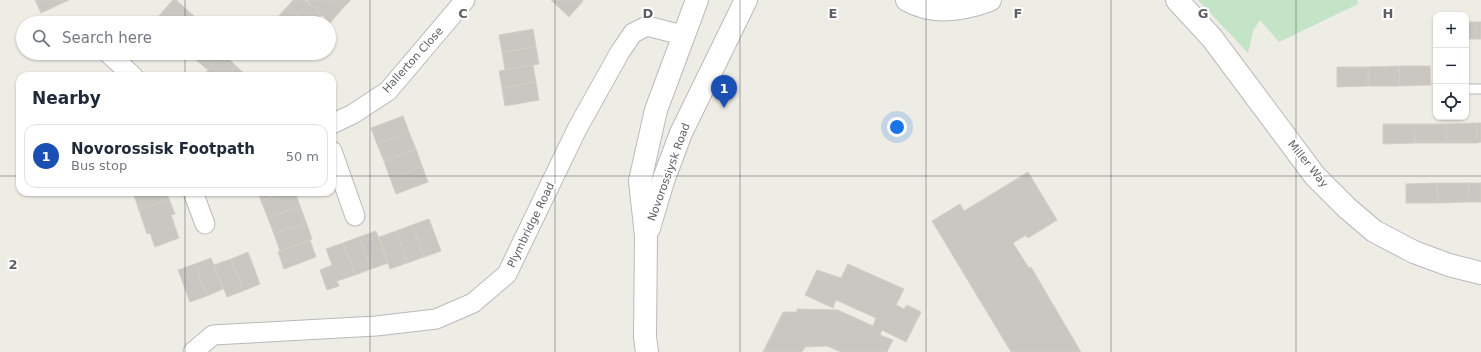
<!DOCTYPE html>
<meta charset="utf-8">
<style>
body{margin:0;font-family:"DejaVu Sans",sans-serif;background:#f6f6f7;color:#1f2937}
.controls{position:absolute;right:12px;top:12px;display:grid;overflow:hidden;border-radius:8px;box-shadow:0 1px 3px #0004}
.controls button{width:36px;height:36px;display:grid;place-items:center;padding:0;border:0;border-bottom:1px solid #e0e1e3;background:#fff;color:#1f2937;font:20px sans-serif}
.you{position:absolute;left:897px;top:127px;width:14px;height:14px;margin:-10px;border:3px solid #fff;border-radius:50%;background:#1a73e8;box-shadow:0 0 0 6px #1a73e833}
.badge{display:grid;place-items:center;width:26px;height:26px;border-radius:50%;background:#dc583d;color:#fff;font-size:13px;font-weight:700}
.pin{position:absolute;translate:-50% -33px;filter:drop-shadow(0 1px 2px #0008)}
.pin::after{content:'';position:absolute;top:21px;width:14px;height:12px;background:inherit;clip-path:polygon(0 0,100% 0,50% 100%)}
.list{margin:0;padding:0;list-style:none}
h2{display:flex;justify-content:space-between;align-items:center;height:52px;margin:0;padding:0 16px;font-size:17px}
h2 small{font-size:13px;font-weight:400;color:#747a83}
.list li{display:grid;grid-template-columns:26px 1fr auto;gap:12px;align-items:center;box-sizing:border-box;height:64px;margin:0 8px 8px;padding:0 8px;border:1px solid #e0e1e3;border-radius:12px}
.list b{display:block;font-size:15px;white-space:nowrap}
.list p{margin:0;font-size:13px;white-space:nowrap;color:#747a83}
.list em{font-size:13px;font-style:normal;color:#747a83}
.icon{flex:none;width:22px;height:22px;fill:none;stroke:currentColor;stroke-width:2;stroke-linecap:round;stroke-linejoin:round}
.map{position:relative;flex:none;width:1481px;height:352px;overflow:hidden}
.search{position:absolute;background:#fff;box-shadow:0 1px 3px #0004;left:16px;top:16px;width:320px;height:44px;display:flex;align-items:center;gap:10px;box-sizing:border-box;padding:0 14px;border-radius:22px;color:#747a83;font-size:15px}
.panel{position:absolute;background:#fff;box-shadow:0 1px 3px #0004;left:16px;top:72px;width:320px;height:124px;border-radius:12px}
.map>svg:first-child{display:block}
.green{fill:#c3e4c6}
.building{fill:#cac7c2;stroke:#d2cfc4}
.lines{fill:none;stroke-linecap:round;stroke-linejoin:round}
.lane-casing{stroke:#b7b9be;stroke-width:11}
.street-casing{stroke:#b7b9be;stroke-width:21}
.secondary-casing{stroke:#b8bac0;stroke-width:24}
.lane{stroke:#fff;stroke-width:9}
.street{stroke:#fff;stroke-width:19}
.secondary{stroke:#fff;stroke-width:22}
.grid{fill:none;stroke:#5d5f64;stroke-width:1;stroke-opacity:0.55}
.labels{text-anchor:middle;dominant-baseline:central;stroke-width:4;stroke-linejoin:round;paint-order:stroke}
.street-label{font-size:11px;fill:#5d5f64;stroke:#fff}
.grid-label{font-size:13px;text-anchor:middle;font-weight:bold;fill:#5d5f64;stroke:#fff;stroke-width:4;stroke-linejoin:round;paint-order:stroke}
</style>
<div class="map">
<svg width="1481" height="352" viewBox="0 0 1481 352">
<rect width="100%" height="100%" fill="#eeede5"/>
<!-- green -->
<polygon class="green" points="1198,0 1357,0 1358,4 1279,42 1260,20 1253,31 1248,53"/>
<!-- building -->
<g class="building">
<polygon points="35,0 69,0 41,13"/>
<polygon points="173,0 176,0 202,23 161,23 156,19"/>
<polygon points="293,0 305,0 322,15 315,23 306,23 288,6"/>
<polygon points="308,0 332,0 342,9 330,23 307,1"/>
<polygon points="332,0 351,0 342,9"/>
<polygon points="551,0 582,0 583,1 569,17"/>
<polygon points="288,6 306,23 277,23 274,21"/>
<rect x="1466" y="22" width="10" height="17"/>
<rect x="1476" y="22" width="5" height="17"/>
<polygon points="533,29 536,47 502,52 499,35"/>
<polygon points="536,47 539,64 505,70 502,52"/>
<polygon points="200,53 223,53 208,70 195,59"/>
<polygon points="223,53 236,66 227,76 203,76"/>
<polygon points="533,65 536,82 502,88 499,71"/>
<polygon points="236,66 247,76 227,76"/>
<polygon points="1399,66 1430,66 1431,85 1399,86"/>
<polygon points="1399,66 1399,86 1368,86 1368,67"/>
<polygon points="1337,67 1368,67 1368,86 1337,87"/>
<polygon points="536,82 539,100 505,106 502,88"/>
<polygon points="403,116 409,132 377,144 371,128"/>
<polygon points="1477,123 1477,143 1446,143 1446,124"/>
<polygon points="1477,123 1481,123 1481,142 1477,143"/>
<polygon points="1383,124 1414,124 1415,143 1383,144"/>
<polygon points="1414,124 1446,124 1446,143 1415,143"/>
<polygon points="409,132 416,149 384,161 377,144"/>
<polygon points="416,149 422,166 390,178 384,161"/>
<polygon points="422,166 428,182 396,194 390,178"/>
<polygon points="1028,172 1057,220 1028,238 1026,235 1013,243 1029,268 1031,267 1081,352 1011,352 932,221 960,204 964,211"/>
<polygon points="1437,183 1438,203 1406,203 1406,184"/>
<polygon points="1437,183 1468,183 1469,202 1438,203"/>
<polygon points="1468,183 1481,183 1481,202 1469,202"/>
<polygon points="136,192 166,192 169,199 139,210 133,193"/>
<polygon points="258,192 286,192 261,201"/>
<polygon points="286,192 295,192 300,206 268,218 261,201"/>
<polygon points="169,199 175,214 171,215 179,238 155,247 150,233 147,234 139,210"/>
<polygon points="300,206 306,222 274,234 268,218"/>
<polygon points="429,219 441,251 424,257 412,225"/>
<polygon points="306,222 312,239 280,251 274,234"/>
<polygon points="412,225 424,257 407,263 396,231"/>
<polygon points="376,231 388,263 371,269 359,237"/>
<polygon points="396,231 407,263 390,269 379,237"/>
<polygon points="359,237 371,269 355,275 343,243"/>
<polygon points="310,240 316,257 284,269 278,252"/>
<polygon points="343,243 355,275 337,281 339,286 327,290 320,270 332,265 326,249"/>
<polygon points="248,252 260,284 243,291 231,259"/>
<polygon points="211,258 223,289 207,296 195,264"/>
<polygon points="231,259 243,291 227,297 214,265"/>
<polygon points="195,264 207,296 190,302 178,270"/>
<polygon points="848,264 904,289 896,305 904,309 907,305 921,312 906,342 882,330 880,335 893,340 887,352 841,352 827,346 805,347 802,352 763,352 783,312 797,312 797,309 838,310 873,326 876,318 836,300 833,308 805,295 817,270 841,278"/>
</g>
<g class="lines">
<!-- lane casing -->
<g class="lane-casing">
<polyline id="lane" points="1466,89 1481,89"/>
</g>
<!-- street casing -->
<g class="street-casing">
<g id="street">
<polyline points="108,53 133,76"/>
<polyline points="332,124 353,114 388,91 465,0"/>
<polyline points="332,151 355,216"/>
<polyline points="193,192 205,224"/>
<polyline points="193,352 213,335 376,326 436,319 473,303 507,274 577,129 620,52 633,33 647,26 682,35"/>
</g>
</g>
<!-- secondary casing -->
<g class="secondary-casing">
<g id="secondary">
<path d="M907,0C933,15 963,10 990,0"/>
<polyline points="1177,0 1212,38 1315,176 1347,208 1374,231 1414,252 1449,265 1481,273"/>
<polyline points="649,228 663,181 681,133 746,0"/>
<polyline points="647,352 645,337 646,236 640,181 656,110 697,0"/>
</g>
</g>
<!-- lane -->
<use href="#lane" class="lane"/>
<!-- street -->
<use href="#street" class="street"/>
<!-- secondary -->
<use href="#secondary" class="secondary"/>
</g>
<!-- grid -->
<path class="grid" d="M185,0V23M370,0V352M555,0V352M740,0V352M926,0V352M1111,0V352M1296,0V352M185,53V76M0,176H20M332,176H1481M185,192V352"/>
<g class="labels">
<!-- street labels -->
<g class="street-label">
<text transform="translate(413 60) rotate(-48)">Hallerton Close</text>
<text transform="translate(1308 164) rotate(51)">Miller Way</text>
<text transform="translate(669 172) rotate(-70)">Novorossiysk Road</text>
<text transform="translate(531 225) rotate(-64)">Plymbridge Road</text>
</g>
</g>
<g class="grid-label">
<text x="463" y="18">C</text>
<text x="648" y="18">D</text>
<text x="833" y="18">E</text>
<text x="1018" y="18">F</text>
<text x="1203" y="18">G</text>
<text x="1388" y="18">H</text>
<text x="13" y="269">2</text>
</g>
</svg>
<div class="controls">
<button>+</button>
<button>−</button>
<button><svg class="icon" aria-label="locate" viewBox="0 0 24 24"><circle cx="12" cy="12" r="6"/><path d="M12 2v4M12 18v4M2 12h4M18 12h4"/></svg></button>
</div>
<div class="you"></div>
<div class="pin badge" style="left:724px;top:108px;background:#1a4fb4">1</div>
<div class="search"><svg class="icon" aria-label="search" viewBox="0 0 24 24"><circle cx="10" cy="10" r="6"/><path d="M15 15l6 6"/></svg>Search here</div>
<section class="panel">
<h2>Nearby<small></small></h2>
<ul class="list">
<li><span class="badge" style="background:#1a4fb4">1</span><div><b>Novorossisk Footpath</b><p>Bus stop</p></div><em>50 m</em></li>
</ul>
</section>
</div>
